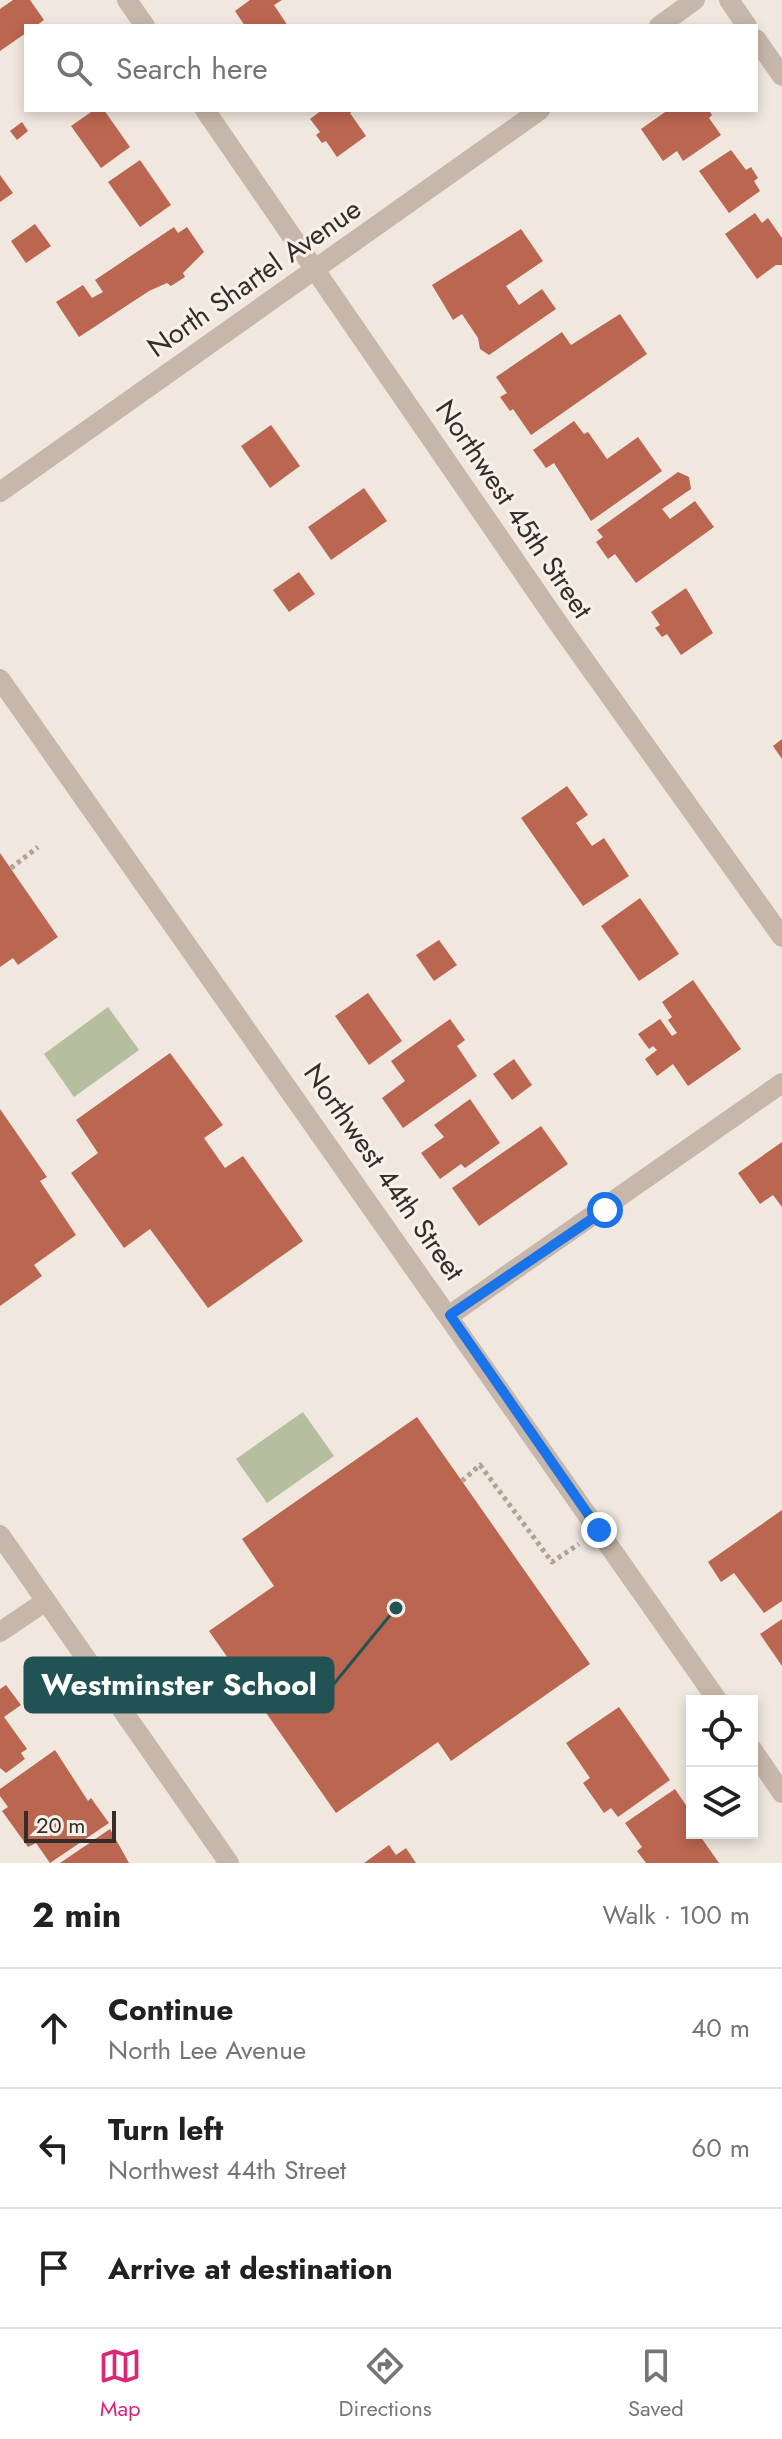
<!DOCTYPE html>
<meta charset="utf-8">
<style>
body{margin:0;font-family:Jost,sans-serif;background:#f2f2f2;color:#202124}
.controls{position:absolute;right:24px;bottom:24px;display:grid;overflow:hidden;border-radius:0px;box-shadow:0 4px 12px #0003}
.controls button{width:72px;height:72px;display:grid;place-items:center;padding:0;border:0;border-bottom:2px solid #e0e0e0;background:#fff;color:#202124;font:40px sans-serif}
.scale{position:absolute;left:24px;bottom:20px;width:92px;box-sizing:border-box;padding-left:8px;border:4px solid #362d29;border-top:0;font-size:22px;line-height:28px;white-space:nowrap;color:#362d29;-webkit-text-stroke:6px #f8f1ea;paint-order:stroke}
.stop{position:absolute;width:24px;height:24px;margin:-18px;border:6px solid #1a73e8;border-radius:50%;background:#fff}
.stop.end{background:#1a73e8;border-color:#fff;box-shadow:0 2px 8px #0008}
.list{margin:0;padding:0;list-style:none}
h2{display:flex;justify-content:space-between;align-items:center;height:104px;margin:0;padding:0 32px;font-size:34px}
h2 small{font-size:26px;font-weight:400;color:#757577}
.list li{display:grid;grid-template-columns:52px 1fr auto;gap:24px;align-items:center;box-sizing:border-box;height:120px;padding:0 32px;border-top:2px solid #e0e0e0}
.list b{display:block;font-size:30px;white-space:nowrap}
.list p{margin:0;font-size:26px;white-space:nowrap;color:#757577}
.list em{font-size:26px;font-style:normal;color:#757577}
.icon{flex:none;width:44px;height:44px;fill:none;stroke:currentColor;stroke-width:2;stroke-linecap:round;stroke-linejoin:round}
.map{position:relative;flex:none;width:782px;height:1863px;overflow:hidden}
.search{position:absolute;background:#fff;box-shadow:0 4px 12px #0003;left:24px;right:24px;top:24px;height:88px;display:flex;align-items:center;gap:20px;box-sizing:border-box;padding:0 28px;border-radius:0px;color:#757577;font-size:30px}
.sheet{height:464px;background:#fff}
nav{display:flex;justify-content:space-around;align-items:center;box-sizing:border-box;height:112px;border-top:2px solid #e0e0e0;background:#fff;font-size:22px;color:#757577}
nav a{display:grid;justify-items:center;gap:4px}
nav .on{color:#db2777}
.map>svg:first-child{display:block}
.green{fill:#b5be9f}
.building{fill:#bb6651}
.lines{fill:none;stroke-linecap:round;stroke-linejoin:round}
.path{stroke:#b3a195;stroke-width:5;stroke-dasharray:4 4;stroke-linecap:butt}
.minor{stroke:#c7b7ab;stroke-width:20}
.tertiary{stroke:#c7b7ab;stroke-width:20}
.route{stroke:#1a73e8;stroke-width:10}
.labels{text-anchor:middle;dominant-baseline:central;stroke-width:6;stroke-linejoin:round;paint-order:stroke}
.street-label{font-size:28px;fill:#362d29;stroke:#f8f1ea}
.leader{fill:none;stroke:#225354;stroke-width:3}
.callout-dot{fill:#225354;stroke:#f8f1ea;stroke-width:3}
.callout{fill:#225354;stroke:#225354;stroke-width:3}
.callout-label{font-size:30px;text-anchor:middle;font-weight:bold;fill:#fff}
</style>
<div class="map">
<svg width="782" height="1863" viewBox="0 0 782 1863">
<rect width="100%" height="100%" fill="#f0e7de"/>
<!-- green -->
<g class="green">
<polygon points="108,1007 139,1050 74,1097 44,1054"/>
<polygon points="303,1412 334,1456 267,1503 236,1459"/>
</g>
<!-- building -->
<g class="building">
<polygon points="13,0 30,0 44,20 36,26 26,26 26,33 0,51 0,9"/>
<polygon points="250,0 282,0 274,5 288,26 245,26 235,11"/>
<polygon points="94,110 104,110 130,147 101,168 71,126"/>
<polygon points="322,110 354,110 350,113 366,136 337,157 326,141 322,143 316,135 320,132 310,119"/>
<polygon points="668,110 709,110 712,115 709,118 721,135 683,161 677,151 663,161 641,129"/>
<polygon points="22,122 28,131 17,140 10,131"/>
<polygon points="731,150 746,170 751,167 758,178 754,181 760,191 729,213 699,171"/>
<polygon points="140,160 171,205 140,227 108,182"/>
<polygon points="0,175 13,193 0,202"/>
<polygon points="755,213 762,223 768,218 782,238 782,265 776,265 757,279 725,234"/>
<polygon points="35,224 51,246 26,263 11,241"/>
<polygon points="174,227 178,233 187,227 204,252 183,273 185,277 171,286 167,283 149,291 79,337 56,302 83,285 92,298 103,292 95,280"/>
<polygon points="521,229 543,261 506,286 519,305 542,289 556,309 489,355 480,349 478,338 462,314 453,320 432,285"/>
<polygon points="620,314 647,354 531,435 513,409 510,411 500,397 507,393 496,377 562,332 571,345"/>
<polygon points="574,421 584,434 588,432 607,459 638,437 662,471 591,521 554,463 546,468 533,450"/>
<polygon points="271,425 300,466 270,488 241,446"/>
<polygon points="678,472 689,477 691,489 662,509 670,519 695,501 714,527 636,583 615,554 608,559 596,542 603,537 597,530"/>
<polygon points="364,488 387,521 331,560 308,527"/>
<polygon points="299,572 315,594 289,612 273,590"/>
<polygon points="686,588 713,633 681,655 667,634 662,637 655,628 660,625 651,612"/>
<polygon points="782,739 782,759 773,746"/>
<polygon points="567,786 588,815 576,823 592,846 604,838 629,876 583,906 521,818"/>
<polygon points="0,853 58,937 18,965 13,958 0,967"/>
<polygon points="640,898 679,954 639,981 601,926"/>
<polygon points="439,940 457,965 434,981 416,955"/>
<polygon points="693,980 741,1049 688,1086 673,1064 657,1076 645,1059 657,1050 653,1046 649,1049 638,1034 660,1019 672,1036 677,1033 668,1020 672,1017 662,1002"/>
<polygon points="368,993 402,1041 369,1065 335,1016"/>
<polygon points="450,1019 465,1040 457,1046 477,1076 403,1128 382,1098 405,1081 391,1061"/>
<polygon points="170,1053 223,1125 204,1138 225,1168 243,1156 303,1241 208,1308 150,1229 124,1248 71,1173 98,1153 76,1120"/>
<polygon points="514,1059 532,1085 512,1100 493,1074"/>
<polygon points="470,1099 500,1143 465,1168 461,1164 440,1179 421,1153 444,1137 434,1125"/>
<polygon points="0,1109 47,1177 40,1181 76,1235 34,1265 42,1276 0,1306"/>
<polygon points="541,1126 568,1164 479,1226 452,1188"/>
<polygon points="782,1142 782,1207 773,1195 760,1204 738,1173"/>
<polygon points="417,1417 590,1664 451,1761 438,1742 336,1813 209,1631 274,1586 242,1539"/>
<polygon points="782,1510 782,1601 764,1613 734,1573 721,1582 708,1562"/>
<polygon points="782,1619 782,1666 760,1634"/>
<polygon points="6,1685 21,1705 4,1717 27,1749 21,1753 25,1759 6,1773 0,1768 0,1689"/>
<polygon points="619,1707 670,1780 618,1817 611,1808 604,1813 583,1783 590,1778 566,1743"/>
<polygon points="55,1750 88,1801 91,1798 109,1823 50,1863 36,1843 28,1847 2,1811 8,1807 0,1796 0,1789"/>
<polygon points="675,1789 692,1814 692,1833 698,1833 719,1863 646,1863 637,1851 642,1847 625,1823"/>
<polygon points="110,1829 129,1863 60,1863"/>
<polygon points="389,1845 396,1855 406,1848 416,1863 364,1863"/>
</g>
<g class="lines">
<!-- path -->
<g class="path">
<polyline points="11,868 38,847"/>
<polyline points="462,1481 480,1465 552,1562 579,1544"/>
</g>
<!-- minor -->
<g class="minor">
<polyline points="127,0 145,26"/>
<polyline points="729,0 747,26"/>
<polyline points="659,26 695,0"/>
<polyline points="756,39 782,76"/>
<polyline points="205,110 558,623 782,937"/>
<polyline points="0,492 540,110"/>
<polyline points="0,679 718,1701"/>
<polyline points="450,1315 782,1083"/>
<polyline points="0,1632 46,1601 229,1863"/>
<polyline points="752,1749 782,1793"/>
</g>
<!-- tertiary -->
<polyline class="tertiary" points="0,1535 46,1601"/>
</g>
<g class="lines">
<!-- route -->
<polyline class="route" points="599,1530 450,1315 605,1210"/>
</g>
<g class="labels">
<!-- street labels -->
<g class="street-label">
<text transform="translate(254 278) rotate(-35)">North Shartel Avenue</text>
<text transform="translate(514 509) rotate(56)">Northwest 45th Street</text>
<text transform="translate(384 1172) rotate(55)">Northwest 44th Street</text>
</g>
</g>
<!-- callouts -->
<path class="leader" d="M396 1608L333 1685"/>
<circle class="callout-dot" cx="396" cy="1608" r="8"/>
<rect class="callout" x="25" y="1658" width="308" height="54" rx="8"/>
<g class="callout-label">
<text x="179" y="1695">Westminster School</text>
</g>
</svg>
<div class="controls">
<button><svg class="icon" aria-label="locate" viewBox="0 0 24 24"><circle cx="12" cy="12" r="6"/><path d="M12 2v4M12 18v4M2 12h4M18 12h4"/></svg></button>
<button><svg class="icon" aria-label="layers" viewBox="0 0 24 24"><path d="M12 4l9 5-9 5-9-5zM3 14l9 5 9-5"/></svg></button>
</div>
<div class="scale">20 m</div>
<div class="stop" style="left:605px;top:1210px"></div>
<div class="stop end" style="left:599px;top:1530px"></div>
<div class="search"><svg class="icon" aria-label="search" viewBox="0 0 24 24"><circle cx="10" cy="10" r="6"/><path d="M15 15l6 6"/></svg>Search here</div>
</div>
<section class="sheet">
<h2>2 min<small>Walk · 100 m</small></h2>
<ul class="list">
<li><svg class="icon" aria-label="ahead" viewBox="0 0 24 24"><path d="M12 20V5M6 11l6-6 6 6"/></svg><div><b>Continue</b><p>North Lee Avenue</p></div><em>40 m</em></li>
<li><svg class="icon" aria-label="left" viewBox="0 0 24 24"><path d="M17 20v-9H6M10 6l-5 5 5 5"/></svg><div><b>Turn left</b><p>Northwest 44th Street</p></div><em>60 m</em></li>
<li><svg class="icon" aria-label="arrive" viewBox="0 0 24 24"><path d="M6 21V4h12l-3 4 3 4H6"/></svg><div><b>Arrive at destination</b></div></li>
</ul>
</section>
<nav>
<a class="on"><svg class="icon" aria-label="map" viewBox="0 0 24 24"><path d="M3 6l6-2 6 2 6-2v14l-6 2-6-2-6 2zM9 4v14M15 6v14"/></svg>Map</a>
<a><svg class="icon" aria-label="directions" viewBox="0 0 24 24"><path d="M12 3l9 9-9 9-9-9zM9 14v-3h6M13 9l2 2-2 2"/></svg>Directions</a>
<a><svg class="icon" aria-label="saved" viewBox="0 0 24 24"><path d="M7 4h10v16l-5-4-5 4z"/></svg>Saved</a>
</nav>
